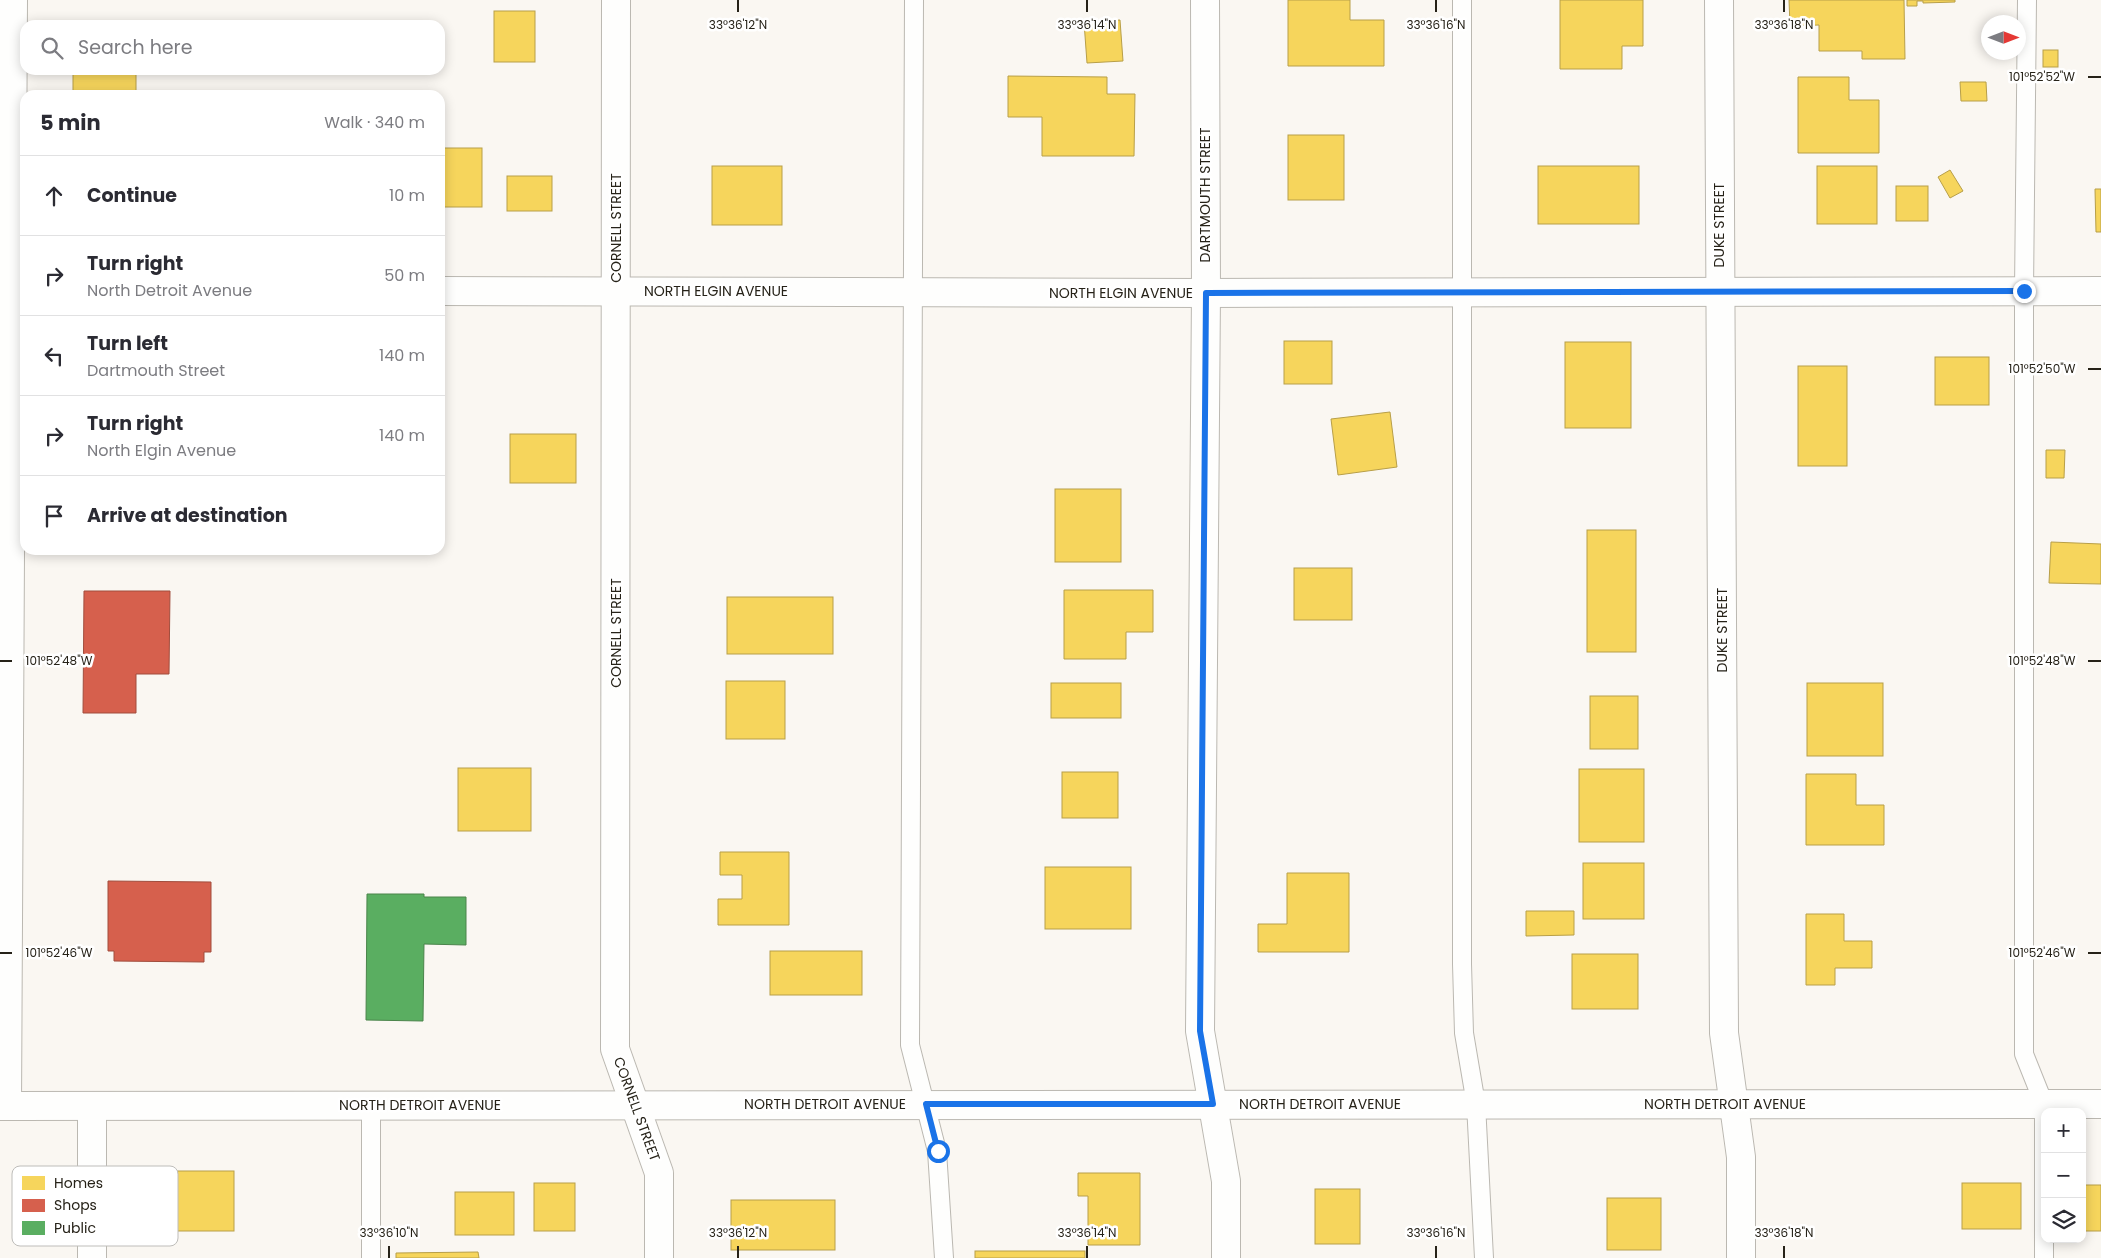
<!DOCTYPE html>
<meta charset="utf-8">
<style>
body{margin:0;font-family:Poppins,sans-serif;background:#f7f7f7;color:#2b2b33}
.controls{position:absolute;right:15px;bottom:15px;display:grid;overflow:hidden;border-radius:10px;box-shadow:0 2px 12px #0003}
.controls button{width:45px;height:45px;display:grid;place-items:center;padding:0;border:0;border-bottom:1px solid #e1e1e2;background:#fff;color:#2b2b33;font:25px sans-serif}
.compass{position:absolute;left:1981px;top:15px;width:45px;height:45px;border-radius:50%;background:#fff;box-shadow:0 2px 12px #0003;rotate:90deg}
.stop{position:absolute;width:15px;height:15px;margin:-11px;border:4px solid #1a73e8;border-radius:50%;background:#fff}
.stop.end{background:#1a73e8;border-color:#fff;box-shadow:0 1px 5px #0008}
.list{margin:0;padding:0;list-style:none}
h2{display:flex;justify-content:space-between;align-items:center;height:65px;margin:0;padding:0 20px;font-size:21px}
h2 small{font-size:16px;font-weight:400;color:#7c7c81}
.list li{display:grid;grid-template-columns:32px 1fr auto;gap:15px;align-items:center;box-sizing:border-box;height:80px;padding:0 20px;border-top:1px solid #e1e1e2}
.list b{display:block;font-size:19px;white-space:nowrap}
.list p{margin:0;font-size:16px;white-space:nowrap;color:#7c7c81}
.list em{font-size:16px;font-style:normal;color:#7c7c81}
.icon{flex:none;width:28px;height:28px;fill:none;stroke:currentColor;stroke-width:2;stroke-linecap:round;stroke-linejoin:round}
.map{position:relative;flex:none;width:2101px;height:1258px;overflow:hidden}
.search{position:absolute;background:#fff;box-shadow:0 2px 12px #0003;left:20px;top:20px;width:425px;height:55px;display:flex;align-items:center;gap:12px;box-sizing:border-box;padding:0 18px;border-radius:15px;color:#7c7c81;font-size:19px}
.panel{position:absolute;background:#fff;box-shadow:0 2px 12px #0003;left:20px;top:90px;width:425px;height:465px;border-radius:15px}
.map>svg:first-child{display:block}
.homes{fill:#f6d55c;stroke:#b89f48}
.shops{fill:#d6604d;stroke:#a14d3d}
.public{fill:#5aae61;stroke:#4a844b}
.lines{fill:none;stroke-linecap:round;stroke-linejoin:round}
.service-casing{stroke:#bbb8b1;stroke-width:20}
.minor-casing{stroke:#bbb8b1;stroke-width:30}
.tertiary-casing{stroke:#bbb8b1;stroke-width:30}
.service{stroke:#fefefd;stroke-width:18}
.minor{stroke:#fefefd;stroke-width:28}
.tertiary{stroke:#fefefd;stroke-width:28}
.route{stroke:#1a73e8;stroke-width:6}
.ticks{fill:none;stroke:#262218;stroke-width:2}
.labels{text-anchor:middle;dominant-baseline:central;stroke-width:5;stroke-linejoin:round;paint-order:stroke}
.street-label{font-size:14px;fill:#262218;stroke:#fff}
.key{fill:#fff;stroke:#bebdba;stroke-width:1}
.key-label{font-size:14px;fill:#262218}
.ticks-label{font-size:12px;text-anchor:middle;fill:#262218;stroke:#fff;stroke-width:5;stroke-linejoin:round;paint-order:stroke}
</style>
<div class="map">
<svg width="2101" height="1258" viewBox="0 0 2101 1258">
<rect width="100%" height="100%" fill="#faf7f2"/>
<!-- homes -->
<g class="homes">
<polygon points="1288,0 1350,0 1350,20 1384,20 1384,66 1288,66"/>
<polygon points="1560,0 1643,0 1643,46 1622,46 1622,69 1560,69"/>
<polygon points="1789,0 1904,0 1905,59 1862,59 1862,51 1819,51 1819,25 1790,26"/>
<polygon points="1907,0 1955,0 1955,2 1923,3 1923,1 1917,1 1917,6 1907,6"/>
<rect x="494" y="11" width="41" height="51"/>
<polygon points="1120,20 1123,61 1087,63 1084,22"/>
<rect x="2043" y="50" width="15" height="17"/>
<rect x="73" y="70" width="63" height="25"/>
<polygon points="1008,76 1107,77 1107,94 1135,94 1134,156 1042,156 1042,117 1008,117"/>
<polygon points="1798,77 1849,77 1849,100 1879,100 1879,153 1798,153"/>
<polygon points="1960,82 1986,82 1987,101 1961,101"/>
<rect x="1288" y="135" width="56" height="65"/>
<rect x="440" y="148" width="42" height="59"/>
<rect x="712" y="166" width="70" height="59"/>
<rect x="1538" y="166" width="101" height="58"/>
<rect x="1817" y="166" width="60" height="58"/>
<polygon points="1950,170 1963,191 1950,198 1938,177"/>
<rect x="507" y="176" width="45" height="35"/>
<rect x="1896" y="186" width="32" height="35"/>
<polygon points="2095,189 2101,189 2101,232 2096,232"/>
<rect x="1284" y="341" width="48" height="43"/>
<rect x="1565" y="342" width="66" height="86"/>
<rect x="1935" y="357" width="54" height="48"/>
<rect x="1798" y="366" width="49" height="100"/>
<polygon points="1390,412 1397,467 1338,475 1331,419"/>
<rect x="510" y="434" width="66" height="49"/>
<polygon points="2046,450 2065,450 2064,478 2046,478"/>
<rect x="1055" y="489" width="66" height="73"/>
<rect x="1587" y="530" width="49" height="122"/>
<polygon points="2051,542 2101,544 2101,584 2049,583"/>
<rect x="1294" y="568" width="58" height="52"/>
<polygon points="1064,590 1153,590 1153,632 1126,632 1126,659 1064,659"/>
<rect x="727" y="597" width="106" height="57"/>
<rect x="726" y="681" width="59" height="58"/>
<rect x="1051" y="683" width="70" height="35"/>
<rect x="1807" y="683" width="76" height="73"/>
<rect x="1590" y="696" width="48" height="53"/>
<rect x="458" y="768" width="73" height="63"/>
<rect x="1579" y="769" width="65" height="73"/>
<rect x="1062" y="772" width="56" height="46"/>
<polygon points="1806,774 1856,774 1856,805 1884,805 1884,845 1806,845"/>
<polygon points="720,852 789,852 789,925 718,925 718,899 742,899 742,875 720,875"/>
<rect x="1583" y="863" width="61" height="56"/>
<rect x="1045" y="867" width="86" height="62"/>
<polygon points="1287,873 1349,873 1349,952 1258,952 1258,924 1287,924"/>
<polygon points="1526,911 1574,911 1574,935 1526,936"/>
<polygon points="1806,914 1844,914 1844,941 1872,941 1872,968 1835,968 1835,985 1806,985"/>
<rect x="770" y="951" width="92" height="44"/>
<rect x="1572" y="954" width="66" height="55"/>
<rect x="175" y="1171" width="59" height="60"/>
<polygon points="1078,1173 1140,1173 1140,1245 1088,1245 1088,1196 1078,1196"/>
<rect x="534" y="1183" width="41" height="48"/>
<rect x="1962" y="1183" width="59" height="46"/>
<rect x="2082" y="1185" width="19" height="46"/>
<rect x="1315" y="1189" width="45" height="55"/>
<rect x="455" y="1192" width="59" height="43"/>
<rect x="1607" y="1198" width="54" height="52"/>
<rect x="731" y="1200" width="104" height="50"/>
<rect x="975" y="1251" width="110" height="7"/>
<polygon points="478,1252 479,1258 396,1258 396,1253"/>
</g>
<!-- shops -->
<g class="shops">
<polygon points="84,591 170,591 169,674 136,674 136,713 83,713"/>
<polygon points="108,881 211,882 211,952 204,952 204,962 114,961 114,951 108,951"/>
</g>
<!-- public -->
<polygon class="public" points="367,894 424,894 424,897 466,897 466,945 424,944 423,1021 366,1020"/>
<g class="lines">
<!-- service casing -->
<g class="service-casing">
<g id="service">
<polyline points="914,0 910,1045 937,1151 944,1258"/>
<polyline points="1462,0 1462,964 1464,1033 1476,1104 1484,1258"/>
<polyline points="2027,0 2024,291 2024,1054 2044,1104 2044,1258"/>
<polyline points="371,1105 371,1258"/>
</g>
</g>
<!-- minor casing -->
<g class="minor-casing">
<g id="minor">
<polyline points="616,0 615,1049 659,1173 659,1258"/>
<polyline points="1205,0 1206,293 1200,1031 1226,1181 1226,1258"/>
<polyline points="1719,0 1724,1033 1741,1157 1741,1258"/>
<polyline points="440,291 1206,293 2101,291"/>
<polyline points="7,1106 13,0"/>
<polyline points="92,1106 92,1258"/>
</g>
</g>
<!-- tertiary casing -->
<g class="tertiary-casing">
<polyline id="tertiary" points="0,1106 2101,1104"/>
</g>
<!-- service -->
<use href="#service" class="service"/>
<!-- minor -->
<use href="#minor" class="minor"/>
<!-- tertiary -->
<use href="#tertiary" class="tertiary"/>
</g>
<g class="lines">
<!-- route -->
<polyline class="route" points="938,1151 926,1104 1213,1104 1200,1031 1206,293 2024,291"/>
</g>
<!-- ticks -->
<path class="ticks" d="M738,0V12M1087,0V12M1436,0V12M1784,0V12M2088,77H2101M2088,369H2101M0,661H12M2088,661H2101M0,953H12M2088,953H2101M389,1246V1258M738,1246V1258M1087,1246V1258M1436,1246V1258M1784,1246V1258"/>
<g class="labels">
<!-- street labels -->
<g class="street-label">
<text transform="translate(1205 195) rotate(-90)">DARTMOUTH STREET</text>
<text transform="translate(1719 225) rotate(-90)">DUKE STREET</text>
<text transform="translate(616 228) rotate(-90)">CORNELL STREET</text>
<text x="716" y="291">NORTH ELGIN AVENUE</text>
<text x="1121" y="293">NORTH ELGIN AVENUE</text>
<text transform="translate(1722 630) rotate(-90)">DUKE STREET</text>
<text transform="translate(616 633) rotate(-90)">CORNELL STREET</text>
<text x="825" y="1104">NORTH DETROIT AVENUE</text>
<text x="1320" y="1104">NORTH DETROIT AVENUE</text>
<text x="1725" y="1104">NORTH DETROIT AVENUE</text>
<text x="420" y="1105">NORTH DETROIT AVENUE</text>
<text transform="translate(637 1109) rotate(70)">CORNELL STREET</text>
</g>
</g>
<!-- legend -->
<rect x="12" y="1166" width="166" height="80" rx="8" class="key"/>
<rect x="22" y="1176" width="23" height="14" fill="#f6d55c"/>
<rect x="22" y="1199" width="23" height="13" fill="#d6604d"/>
<rect x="22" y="1221" width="23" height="14" fill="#5aae61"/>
<g class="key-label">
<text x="54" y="1188">Homes</text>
<text x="54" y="1210">Shops</text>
<text x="54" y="1233">Public</text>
</g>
<g class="ticks-label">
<text x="738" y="29">33°36'12"N</text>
<text x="1087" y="29">33°36'14"N</text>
<text x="1436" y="29">33°36'16"N</text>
<text x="1784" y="29">33°36'18"N</text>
<text x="2042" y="81">101°52'52"W</text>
<text x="2042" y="373">101°52'50"W</text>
<text x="2042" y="665">101°52'48"W</text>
<text x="59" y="665">101°52'48"W</text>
<text x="2042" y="957">101°52'46"W</text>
<text x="59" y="957">101°52'46"W</text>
<text x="389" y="1237">33°36'10"N</text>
<text x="738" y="1237">33°36'12"N</text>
<text x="1087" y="1237">33°36'14"N</text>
<text x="1436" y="1237">33°36'16"N</text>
<text x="1784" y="1237">33°36'18"N</text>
</g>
</svg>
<div class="controls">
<button>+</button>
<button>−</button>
<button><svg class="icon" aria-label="layers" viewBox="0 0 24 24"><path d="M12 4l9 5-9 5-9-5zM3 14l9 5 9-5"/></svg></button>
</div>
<svg class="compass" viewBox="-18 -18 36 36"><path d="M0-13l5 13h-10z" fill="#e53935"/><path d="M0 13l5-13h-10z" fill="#7c7c81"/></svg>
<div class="stop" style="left:938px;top:1151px"></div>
<div class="stop end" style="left:2024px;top:291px"></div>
<div class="search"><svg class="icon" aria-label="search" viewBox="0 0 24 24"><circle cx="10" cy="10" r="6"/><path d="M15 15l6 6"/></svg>Search here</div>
<section class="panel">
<h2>5 min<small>Walk · 340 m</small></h2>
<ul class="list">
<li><svg class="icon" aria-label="ahead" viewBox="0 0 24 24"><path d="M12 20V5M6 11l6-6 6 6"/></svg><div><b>Continue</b></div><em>10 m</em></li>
<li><svg class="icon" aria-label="right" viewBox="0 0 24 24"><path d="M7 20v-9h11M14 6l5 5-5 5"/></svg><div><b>Turn right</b><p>North Detroit Avenue</p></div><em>50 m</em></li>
<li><svg class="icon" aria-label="left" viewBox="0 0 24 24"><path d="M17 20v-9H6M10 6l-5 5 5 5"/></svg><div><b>Turn left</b><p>Dartmouth Street</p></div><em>140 m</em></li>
<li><svg class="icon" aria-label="right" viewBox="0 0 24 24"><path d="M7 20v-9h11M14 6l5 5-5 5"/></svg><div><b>Turn right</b><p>North Elgin Avenue</p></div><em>140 m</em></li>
<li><svg class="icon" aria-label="arrive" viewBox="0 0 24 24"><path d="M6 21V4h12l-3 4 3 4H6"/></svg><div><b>Arrive at destination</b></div></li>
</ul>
</section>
</div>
